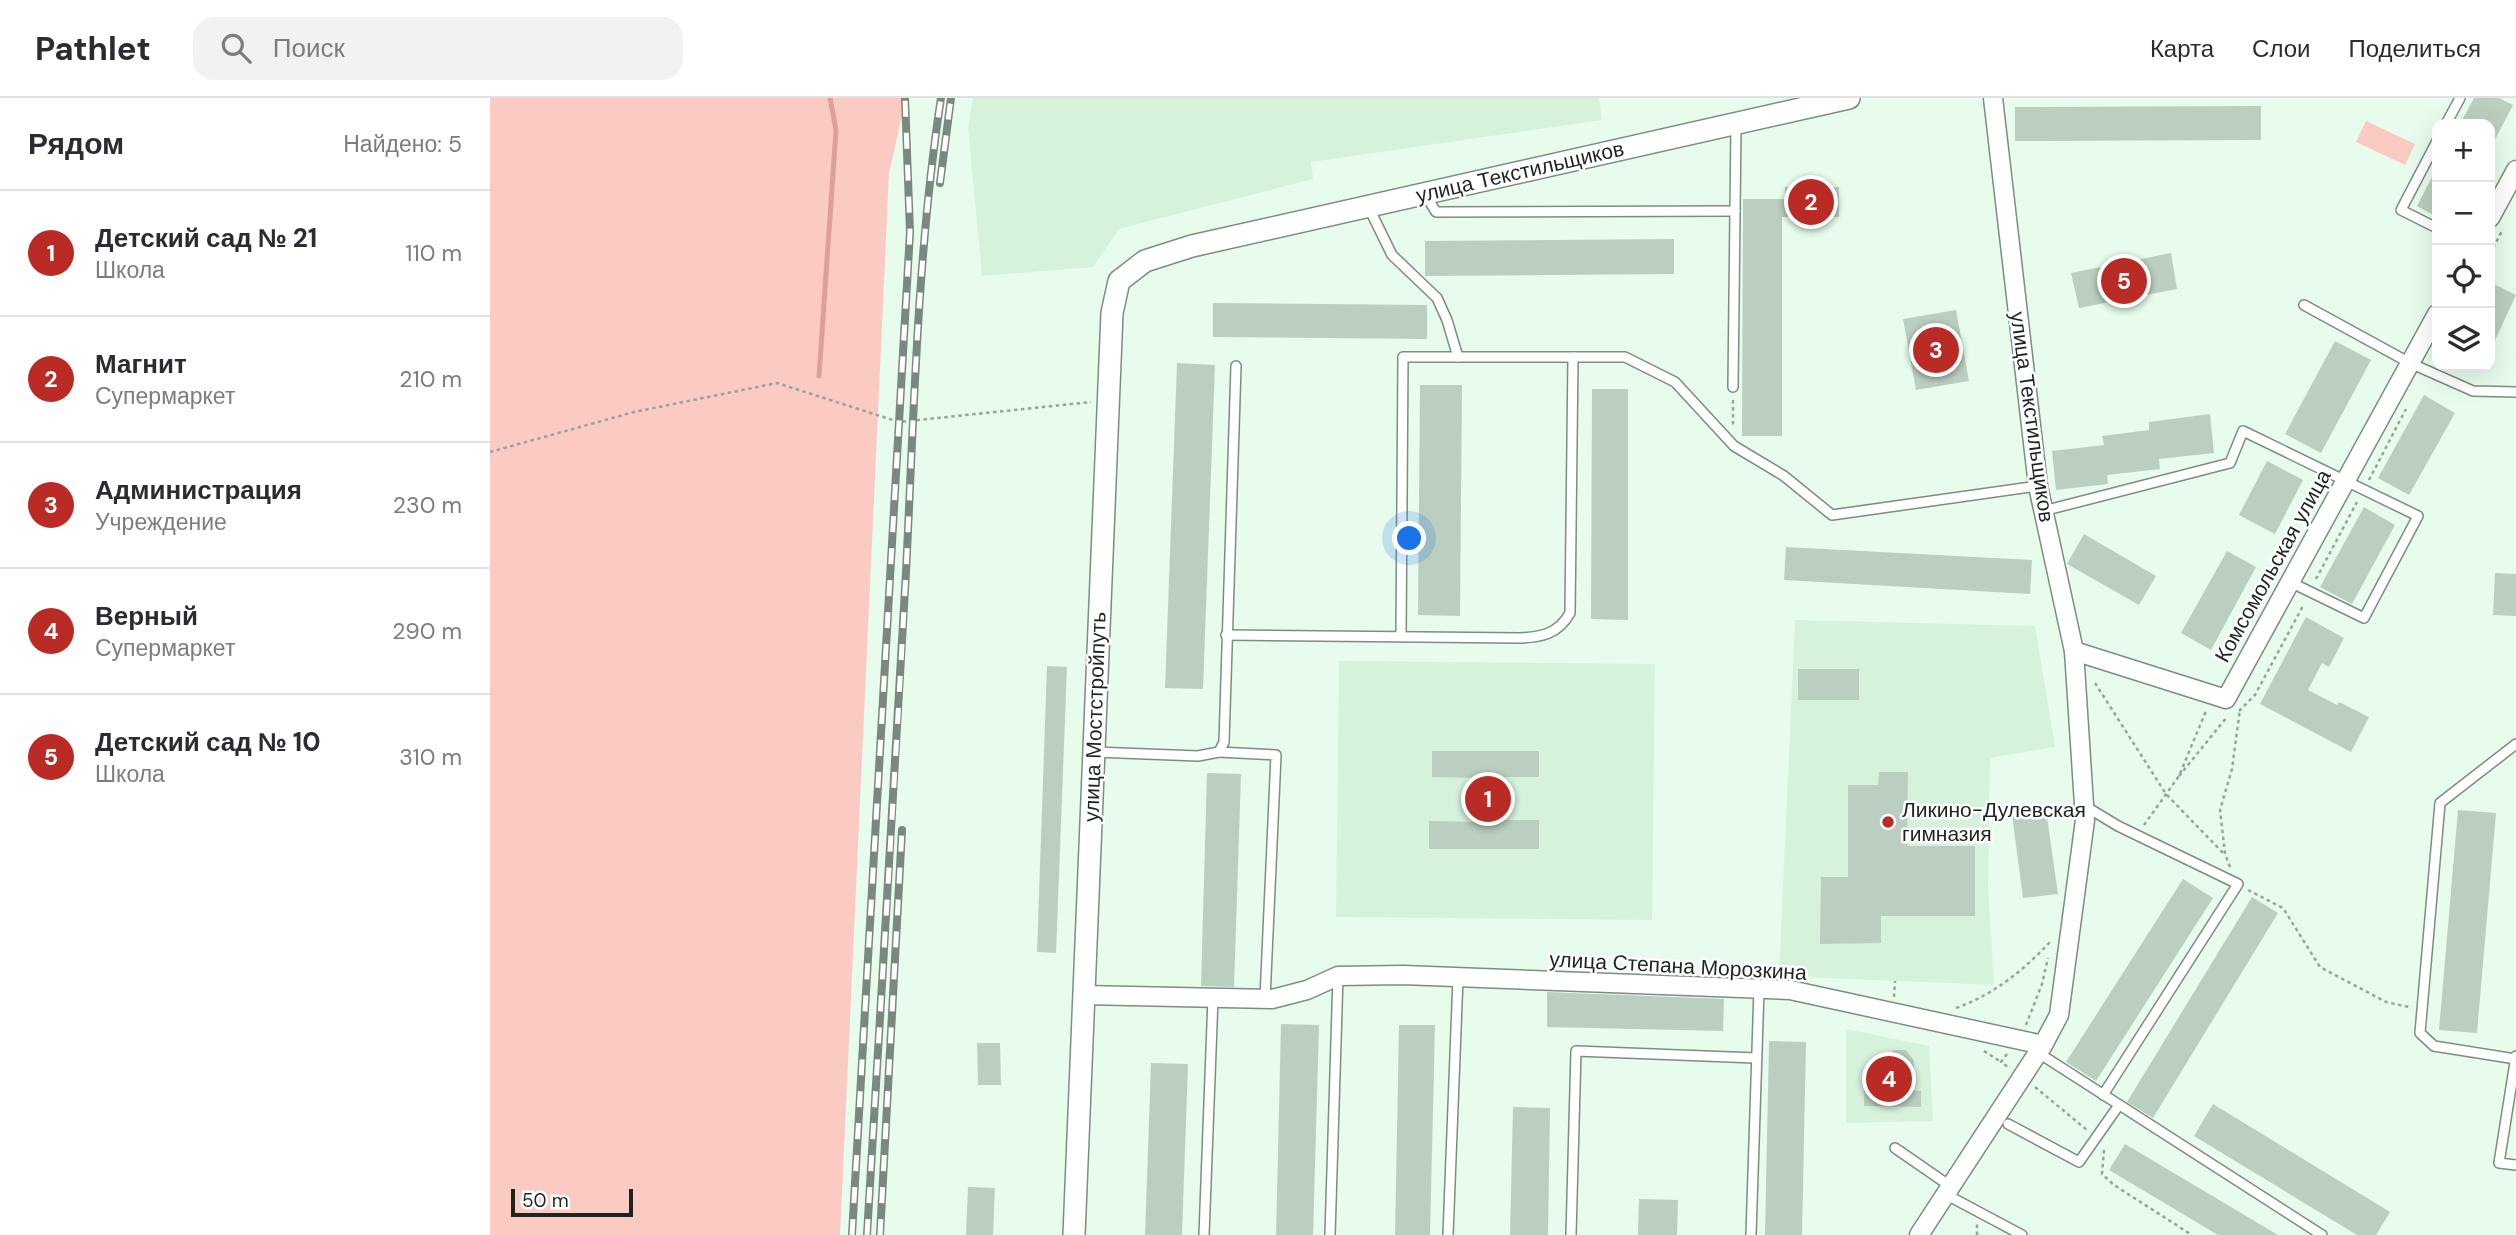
<!DOCTYPE html>
<html lang="ru">
<meta charset="utf-8">
<style>
body{margin:0;font-family:"DM Sans",sans-serif;background:#f2f2f3;color:#2b2b33}
.controls{position:absolute;right:21px;top:21px;display:grid;overflow:hidden;border-radius:14px;box-shadow:0 7px 28px #0002}
.controls button{width:63px;height:63px;display:grid;place-items:center;padding:0;border:0;border-bottom:2px solid #e1e1e2;background:#fff;color:#2b2b33;font:35px sans-serif}
.scale{position:absolute;left:21px;bottom:18px;width:122px;box-sizing:border-box;padding-left:7px;border:4px solid #1d251f;border-top:0;font-size:19px;line-height:24px;white-space:nowrap;color:#1d251f;-webkit-text-stroke:5px #fff;paint-order:stroke}
.you{position:absolute;left:920px;top:441px;width:24px;height:24px;margin:-18px;border:5px solid #fff;border-radius:50%;background:#1a73e8;box-shadow:0 0 0 10px #1a73e833}
.badge{display:grid;place-items:center;width:46px;height:46px;border-radius:50%;background:#b92b24;color:#fff;font-size:23px;font-weight:700}
.pin{position:absolute;translate:-50% -50%;border:4px solid #fff;box-shadow:0 2px 7px #0006}
.list{margin:0;padding:0;list-style:none}
h2{display:flex;justify-content:space-between;align-items:center;height:91px;margin:0;padding:0 28px;font-size:30px}
h2 small{font-size:23px;font-weight:400;color:#7c7c81}
.list li{display:grid;grid-template-columns:46px 1fr auto;gap:21px;align-items:center;box-sizing:border-box;height:126px;padding:0 28px;border-top:2px solid #e1e1e2}
.list b{display:block;font-size:26px;white-space:nowrap}
.list p{margin:0;font-size:23px;white-space:nowrap;color:#7c7c81}
.list em{font-size:23px;font-style:normal;color:#7c7c81}
.icon{flex:none;width:38px;height:38px;fill:none;stroke:currentColor;stroke-width:2;stroke-linecap:round;stroke-linejoin:round}
.map{position:relative;flex:none;width:2026px;height:1137px;overflow:hidden}
header{display:flex;align-items:center;gap:42px;box-sizing:border-box;height:98px;padding:0 35px;background:#fff;border-bottom:2px solid #e1e1e2}
header strong{font-size:33px}
nav{display:flex;gap:38px;margin-inline-start:auto;font-size:24px}
.search{width:490px;height:63px;background:#f2f2f3;display:flex;align-items:center;gap:18px;box-sizing:border-box;padding:0 24px;border-radius:21px;color:#7c7c81;font-size:26px}
main{display:flex}
aside{flex:1;background:#fff}
.map>svg:first-child{display:block}
.built{fill:#d6f2dd}
.green{fill:#fbcac3}
.lines{fill:none;stroke-linecap:round;stroke-linejoin:round}
.stream{stroke:#dba097;stroke-width:5}
.building{fill:#bacfbf}
.service-casing{stroke:#7b8e7f;stroke-width:12}
.minor-casing{stroke:#7b8e7f;stroke-width:21}
.tertiary-casing{stroke:#7b8e7f;stroke-width:24}
.path{stroke:#96a599;stroke-width:2.5;stroke-dasharray:3.5 3.5;stroke-linecap:butt}
.service{stroke:#fff;stroke-width:9}
.minor{stroke:#fff;stroke-width:18}
.tertiary{stroke:#fff;stroke-width:21}
.rail-casing{stroke:#7a887d;stroke-width:8}
.rail{stroke:#fff;stroke-width:5;stroke-dasharray:16;stroke-linecap:butt}
.poi-dot{fill:#b92b24;stroke:#fff;stroke-width:2.5}
.labels{text-anchor:middle;dominant-baseline:central;stroke-width:5;stroke-linejoin:round;paint-order:stroke}
.street-label{font-size:21px;fill:#1d251f;stroke:#fff}
.poi-label{font-size:21px;fill:#1d251f;stroke:#fff;text-anchor:start}
</style>
<header>
<strong>Pathlet</strong>
<div class="search"><svg class="icon" aria-label="search" viewBox="0 0 24 24"><circle cx="10" cy="10" r="6"/><path d="M15 15l6 6"/></svg>Поиск</div>
<nav><a>Карта</a><a>Слои</a><a>Поделиться</a></nav>
</header>
<main>
<aside>
<h2>Рядом<small>Найдено: 5</small></h2>
<ul class="list">
<li><span class="badge">1</span><div><b>Детский сад № 21</b><p>Школа</p></div><em>110 m</em></li>
<li><span class="badge">2</span><div><b>Магнит</b><p>Супермаркет</p></div><em>210 m</em></li>
<li><span class="badge">3</span><div><b>Администрация</b><p>Учреждение</p></div><em>230 m</em></li>
<li><span class="badge">4</span><div><b>Верный</b><p>Супермаркет</p></div><em>290 m</em></li>
<li><span class="badge">5</span><div><b>Детский сад № 10</b><p>Школа</p></div><em>310 m</em></li>
</ul>
</aside>
<div class="map">
<svg width="2026" height="1137" viewBox="0 0 2026 1137">
<rect width="100%" height="100%" fill="#e7fcec"/>
<!-- built -->
<g class="built">
<polygon points="483,0 1109,0 1112,22 821,64 823,81 629,131 603,169 492,178 478,30"/>
<polygon points="1305,522 1545,528 1565,649 1500,660 1498,788 1504,887 1289,878"/>
<polygon points="849,563 1165,566 1162,822 846,819"/>
<polygon points="1356,931 1439,948 1443,1023 1356,1025"/>
</g>
<!-- green -->
<g class="green">
<polygon points="0,0 416,0 399,75 350,1137 0,1137"/>
<polygon points="1876,23 1925,46 1915,67 1866,44"/>
</g>
<g class="lines">
<!-- stream -->
<polyline class="stream" points="329,278 346,32 340,0"/>
</g>
<!-- building -->
<g class="building">
<polygon points="1984,0 2009,0 2023,7 2000,51 2000,26 1970,26"/>
<polygon points="1771,8 1771,42 1525,43 1525,9"/>
<polygon points="1947,69 1947,119 1927,108"/>
<polygon points="1295,89 1349,89 1349,119 1292,119 1292,338 1252,338 1253,101 1295,101"/>
<polygon points="1184,141 1184,176 935,178 935,143"/>
<polygon points="1681,155 1687,191 1589,210 1581,175"/>
<polygon points="2000,184 2026,197 2000,253"/>
<polygon points="723,205 937,207 937,241 723,239"/>
<polygon points="1466,212 1479,283 1426,292 1413,221"/>
<polygon points="1845,243 1881,262 1831,355 1795,336"/>
<polygon points="687,265 725,267 713,591 675,590"/>
<polygon points="930,287 972,287 970,518 928,517"/>
<polygon points="1102,291 1138,291 1138,522 1101,521"/>
<polygon points="1934,297 1965,315 1919,397 1888,380"/>
<polygon points="1720,316 1724,355 1669,361 1670,371 1617,377 1618,386 1566,392 1562,353 1614,347 1612,338 1659,332 1659,324"/>
<polygon points="1777,363 1813,382 1785,436 1749,417"/>
<polygon points="1874,409 1905,427 1862,506 1830,489"/>
<polygon points="1594,436 1666,478 1649,507 1577,466"/>
<polygon points="1296,449 1542,462 1540,496 1294,482"/>
<polygon points="1737,453 1766,469 1721,552 1691,535"/>
<polygon points="2005,475 2026,476 2026,518 2003,517"/>
<polygon points="1816,519 1854,540 1839,569 1832,565 1818,592 1847,607 1849,604 1879,619 1861,654 1770,606"/>
<polygon points="557,568 577,569 566,855 547,854"/>
<rect x="1308" y="571" width="61" height="31"/>
<polygon points="942,653 1049,653 1049,679 1006,679 1006,722 1049,722 1049,751 939,751 939,723 990,724 990,680 942,679"/>
<polygon points="1389,674 1418,674 1417,748 1485,748 1485,818 1391,818 1391,845 1330,846 1331,779 1358,779 1358,687 1388,687"/>
<polygon points="717,675 751,676 744,889 711,888"/>
<polygon points="1556,712 1568,796 1533,800 1522,717"/>
<polygon points="1968,712 2006,715 1987,935 1949,932"/>
<polygon points="1693,781 1723,800 1606,983 1576,964"/>
<polygon points="1762,799 1788,815 1663,1020 1637,1004"/>
<polygon points="1057,894 1234,901 1233,933 1057,929"/>
<polygon points="791,926 829,927 823,1137 786,1137"/>
<polygon points="909,927 945,927 940,1137 905,1137"/>
<polygon points="1279,943 1316,944 1312,1137 1275,1137"/>
<polygon points="487,945 510,945 511,987 488,987"/>
<polygon points="1403,952 1416,952 1424,963 1424,993 1431,993 1431,1009 1374,1008 1375,970 1394,970"/>
<polygon points="661,965 698,966 692,1137 655,1137"/>
<polygon points="1723,1006 1900,1114 1886,1137 1867,1137 1704,1038"/>
<polygon points="1023,1009 1060,1010 1058,1137 1020,1137"/>
<polygon points="1635,1046 1788,1137 1728,1137 1619,1072"/>
<polygon points="478,1089 505,1090 503,1137 476,1137"/>
<polygon points="1149,1101 1188,1102 1187,1137 1148,1137"/>
</g>
<g class="lines">
<!-- service casing -->
<g class="service-casing">
<g id="service">
<polyline points="1956,26 1970,0"/>
<polyline points="1947,43 1911,112 1947,130"/>
<polyline points="935,96 946,114 1245,113"/>
<polyline points="879,110 902,157 947,200 957,222 968,259"/>
<polyline points="1814,207 1920,265 1983,293 2026,294"/>
<polyline points="1083,259 1135,259 1185,284 1244,348 1294,378 1342,417 1548,388"/>
<polyline points="1243,289 1246,27"/>
<polyline points="1553,413 1740,365 1753,333 1928,418 1874,520 1800,484"/>
<path d="M736,537L1030,540C1052,539 1068,536 1080,515L1083,259H913L911,539"/>
<polyline points="605,654 708,658 729,654 734,644 746,268"/>
<polyline points="729,654 786,657 775,901"/>
<polyline points="1595,708 1628,728 1748,786 1613,997"/>
<polyline points="1547,954 1832,1137"/>
<polyline points="2026,958 2009,1065 2026,1067"/>
<polyline points="2026,961 1944,948 1930,935 1950,705 2026,646"/>
<polyline points="1518,1026 1589,1064 1629,1007"/>
<polyline points="1405,1050 1460,1088"/>
<polyline points="1455,1096 1532,1137"/>
<polyline points="714,1137 723,900"/>
<polyline points="840,1137 848,878"/>
<polyline points="958,1137 968,880"/>
<polyline points="1081,1137 1086,953 1266,960"/>
<polyline points="1261,1137 1269,891"/>
</g>
</g>
<!-- minor casing -->
<g class="minor-casing">
<g id="minor">
<polyline points="2000,120 2026,72"/>
<polyline points="1584,553 1736,601 1947,216"/>
<polyline points="593,897 782,901 817,892 848,878 913,877 1300,892 1553,947"/>
<polyline points="1429,1137 1553,947 1569,917 1595,722 1584,553 1548,388 1503,0"/>
</g>
</g>
<!-- tertiary casing -->
<g class="tertiary-casing">
<polyline id="tertiary" points="584,1137 622,215 629,183 655,163 702,148 1359,0"/>
</g>
<!-- path -->
<g class="path">
<polyline points="2000,156 2013,131"/>
<polyline points="1243,302 1243,327"/>
<polyline points="0,354 144,314 287,285 409,324 601,304"/>
<polyline points="1879,382 1916,311"/>
<polyline points="1826,481 1867,404"/>
<polyline points="1605,585 1676,696 1733,755"/>
<polyline points="1749,613 1765,597 1814,506"/>
<polyline points="1689,678 1737,619"/>
<polyline points="1654,727 1689,678 1716,613"/>
<polyline points="1740,769 1735,756 1730,712 1742,671 1750,611"/>
<polyline points="1758,792 1793,810 1830,869 1896,904 1919,909"/>
<polyline points="1404,899 1405,883"/>
<path d="M1466,910C1503,897 1534,872 1560,844"/>
<polyline points="1536,927 1552,886 1558,860"/>
<polyline points="1494,953 1511,964"/>
<polyline points="1517,956 1511,964 1518,969"/>
<polyline points="1545,989 1597,1032"/>
<polyline points="1614,1052 1612,1076 1624,1087 1702,1137"/>
<polyline points="1487,1137 1487,1126"/>
</g>
<!-- service -->
<use href="#service" class="service"/>
<!-- minor -->
<use href="#minor" class="minor"/>
<!-- tertiary -->
<use href="#tertiary" class="tertiary"/>
<!-- rail casing -->
<g class="rail-casing">
<g id="rail">
<polyline points="450,85 461,0"/>
<polyline points="362,1137 420,134 415,0"/>
<path d="M377,1137C390,916 404,695 416,474C424,316 427,156 451,0"/>
<polyline points="390,1137 412,732"/>
</g>
</g>
<!-- rail -->
<use href="#rail" class="rail"/>
</g>
<!-- markers -->
<circle class="poi-dot" cx="1398" cy="724" r="7"/>
<g class="labels">
<!-- street labels -->
<g class="street-label">
<text transform="translate(1030 74) rotate(-13)">улица Текстильщиков</text>
<text transform="translate(1542 319) rotate(82)">улица Текстильщиков</text>
<text transform="translate(1783 468) rotate(-61)">Комсомольская улица</text>
<text transform="translate(605 619) rotate(-88)">улица Мостстройпуть</text>
<text transform="translate(1188 868) rotate(3)">улица Степана Морозкина</text>
</g>
<!-- poi labels -->
<g class="poi-label">
<text x="1412" y="712">Ликино-Дулевская<tspan x="1412" dy="24">гимназия</tspan></text>
</g>
</g>
</svg>
<div class="controls">
<button>+</button>
<button>−</button>
<button><svg class="icon" aria-label="locate" viewBox="0 0 24 24"><circle cx="12" cy="12" r="6"/><path d="M12 2v4M12 18v4M2 12h4M18 12h4"/></svg></button>
<button><svg class="icon" aria-label="layers" viewBox="0 0 24 24"><path d="M12 4l9 5-9 5-9-5zM3 14l9 5 9-5"/></svg></button>
</div>
<div class="scale">50 m</div>
<div class="you"></div>
<div class="pin badge" style="left:998px;top:701px">1</div>
<div class="pin badge" style="left:1321px;top:104px">2</div>
<div class="pin badge" style="left:1446px;top:252px">3</div>
<div class="pin badge" style="left:1399px;top:981px">4</div>
<div class="pin badge" style="left:1634px;top:183px">5</div>
</div>
</main>
